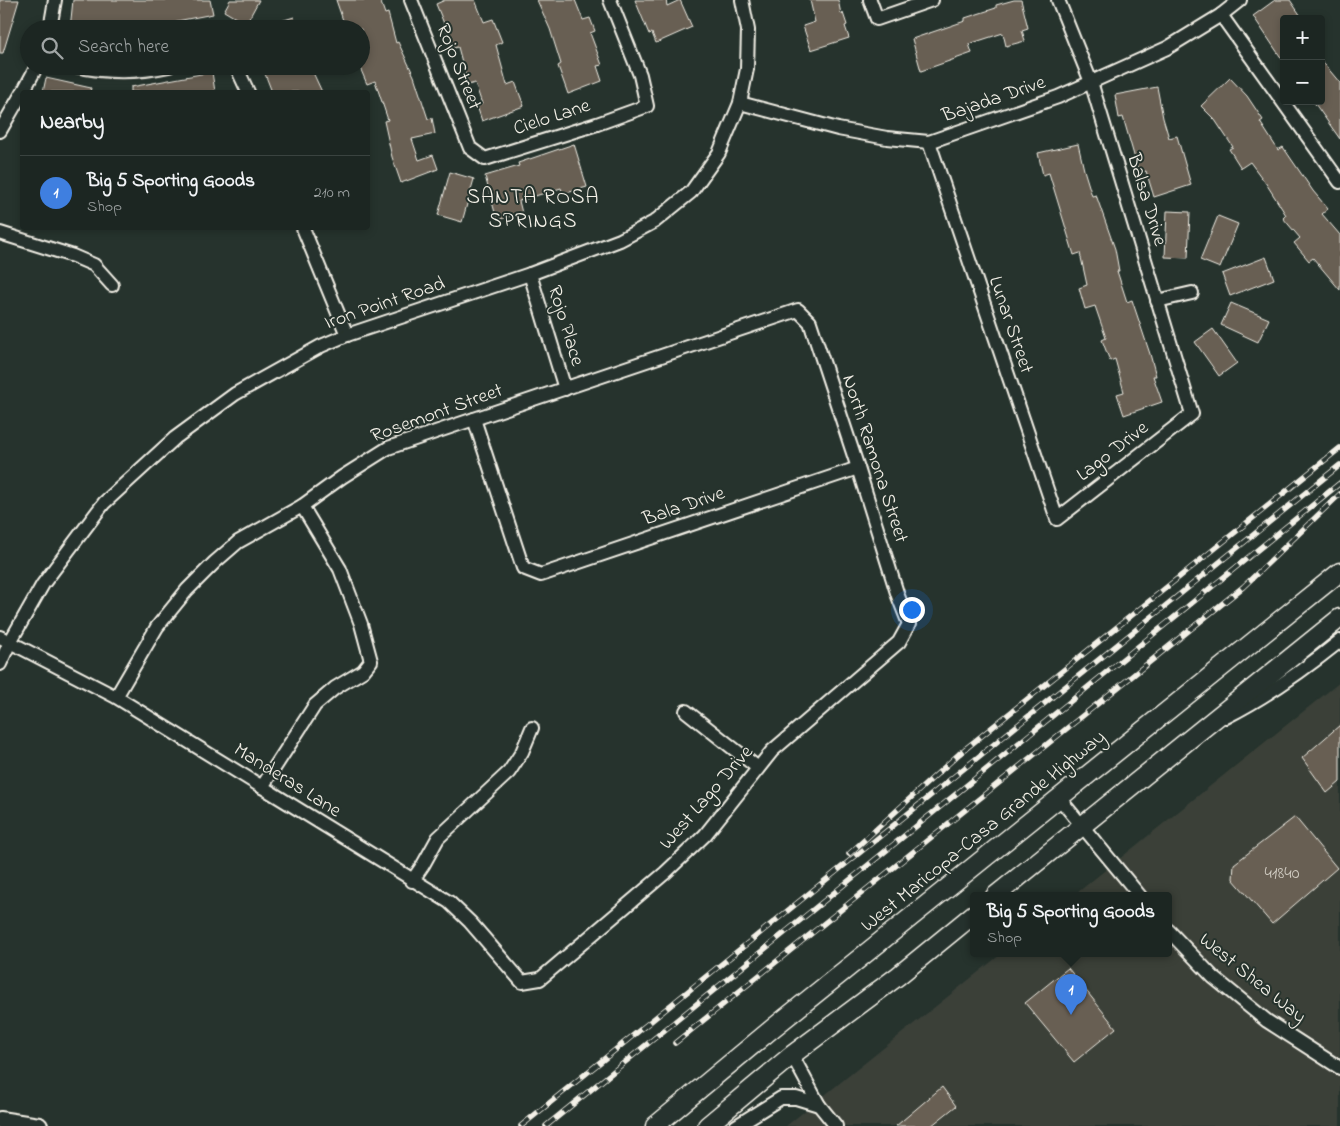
<!DOCTYPE html>
<meta charset="utf-8">
<style>
body{margin:0;font-family:"Indie Flower",sans-serif;background:#252e2a;color:#f1f3f6}
.controls{position:absolute;right:15px;top:15px;display:grid;overflow:hidden;border-radius:5px;box-shadow:0 2px 8px #0003}
.controls button{width:45px;height:45px;display:grid;place-items:center;padding:0;border:0;border-bottom:1px solid #3a4340;background:#1c2622;color:#f1f3f6;font:25px sans-serif}
.you{position:absolute;left:911px;top:609px;width:18px;height:18px;margin:-12px;border:4px solid #fff;border-radius:50%;background:#1a73e8;box-shadow:0 0 0 8px #1a73e833}
.badge{display:grid;place-items:center;width:32px;height:32px;border-radius:50%;background:#b45309;color:#fff;font-size:16px;font-weight:700}
.pin{position:absolute;translate:-50% -41px;filter:drop-shadow(0 1px 2px #0008)}
.pin::after{content:'';position:absolute;top:26px;width:18px;height:15px;background:inherit;clip-path:polygon(0 0,100% 0,50% 100%)}
.popup{position:absolute;left:970px;top:892px;width:202px;height:65px;box-sizing:border-box;display:grid;place-content:center;border-radius:5px;background:#1c2622;filter:drop-shadow(0 1px 4px #0005);font-size:16px;white-space:nowrap;color:#a0a5a5}
.popup b{font-size:19px;color:#f1f3f6}
.popup::after{content:'';position:absolute;left:50%;top:100%;margin-left:-10px;border:10px solid transparent;border-top-color:#1c2622}
.list{margin:0;padding:0;list-style:none}
h2{display:flex;justify-content:space-between;align-items:center;height:65px;margin:0;padding:0 20px;font-size:21px}
h2 small{font-size:16px;font-weight:400;color:#a0a5a5}
.list li{display:grid;grid-template-columns:32px 1fr auto;gap:15px;align-items:center;box-sizing:border-box;height:75px;padding:0 20px;border-top:1px solid #3a4340}
.list b{display:block;font-size:19px;white-space:nowrap}
.list p{margin:0;font-size:16px;white-space:nowrap;color:#a0a5a5}
.list em{font-size:16px;font-style:normal;color:#a0a5a5}
.icon{flex:none;width:28px;height:28px;fill:none;stroke:currentColor;stroke-width:2;stroke-linecap:round;stroke-linejoin:round}
.map{position:relative;flex:none;width:1340px;height:1126px;overflow:hidden}
.search{position:absolute;background:#1c2622;box-shadow:0 2px 8px #0003;left:20px;top:20px;width:350px;height:55px;display:flex;align-items:center;gap:12px;box-sizing:border-box;padding:0 18px;border-radius:28px;color:#a0a5a5;font-size:19px}
.panel{position:absolute;background:#1c2622;box-shadow:0 2px 8px #0003;left:20px;top:90px;width:350px;height:140px;border-radius:5px}
.map>svg:first-child{display:block}
.built{fill:#3a4038}
.building{fill:#685e52;stroke:#f4f1e8}
.lines{fill:none;stroke-linecap:round;stroke-linejoin:round}
.minor-casing{stroke:#f4f1e8;stroke-width:16}
.tertiary-casing{stroke:#f4f1e8;stroke-width:20}
.secondary-casing{stroke:#f4f1e8;stroke-width:21}
.minor{stroke:#26332d;stroke-width:12}
.tertiary{stroke:#26332d;stroke-width:16}
.secondary{stroke:#26332d;stroke-width:18}
.rail-casing{stroke:#f4f1e8;stroke-width:5.5}
.rail{stroke:#26332d;stroke-width:4;stroke-dasharray:11;stroke-linecap:butt}
.labels{text-anchor:middle;dominant-baseline:central;stroke-width:4;stroke-linejoin:round;paint-order:stroke}
.number-label{font-size:18px;fill:#d1ccc2}
.street-label{font-size:20px;fill:#f4f1e8;stroke:#26332d}
.neighbourhood-label{font-size:21px;letter-spacing:1px;fill:#f4f1e8;stroke:#26332d}
</style>
<div class="map">
<svg width="1340" height="1126" viewBox="0 0 1340 1126">
<rect width="100%" height="100%" fill="#26332d"/>
<filter id="ink" filterUnits="userSpaceOnUse"><feTurbulence type="fractalNoise" baseFrequency=".02" numOctaves="2"/><feDisplacementMap in="SourceGraphic" scale="10" xChannelSelector="R" yChannelSelector="G"/><feConvolveMatrix kernelMatrix="1 2 1 2 8 2 1 2 1" color-interpolation-filters="sRGB"/></filter>
<g filter="url(#ink)">
<!-- built -->
<polygon class="built" points="1340,682 1340,1126 786,1126 1001,954 1168,954 1168,896 1073,896"/>
<!-- building -->
<g class="building">
<polygon points="0,0 19,0 3,53 0,53"/>
<polygon points="73,0 210,0 213,14 177,21 178,26 161,29 70,29"/>
<polygon points="230,0 259,0 246,24 224,11"/>
<polygon points="336,0 380,0 385,14 388,13 396,43 398,42 414,76 428,119 432,118 435,134 412,139 419,160 433,155 438,169 401,183 392,157 384,121 388,120 375,81 367,84 361,70 361,29 346,29"/>
<polygon points="445,0 475,0 484,22 493,19 502,42 496,45 507,85 515,82 524,106 482,121 477,106 482,104 475,83 468,85 458,47 454,48 436,4"/>
<polygon points="537,0 575,0 583,20 590,18 595,31 590,33 602,65 597,66 602,81 568,94 558,66 561,64 550,29"/>
<polygon points="635,0 666,0 667,6 680,0 692,27 656,43 652,33 649,34"/>
<polygon points="810,0 838,0 841,14 843,13 847,25 845,26 849,38 811,50 803,26 815,22"/>
<polygon points="1014,0 1021,0 1028,28 1022,30 1025,41 1006,46 1003,33 969,44 972,53 921,71 912,39 965,21 965,18 996,8 996,5"/>
<polygon points="1275,0 1290,0 1303,19 1284,19 1284,62 1253,16"/>
<polygon points="294,17 297,29 266,29 265,26"/>
<polygon points="1321,60 1340,83 1340,139 1313,101 1321,101"/>
<polygon points="262,66 310,66 322,92 272,92"/>
<polygon points="212,72 215,92 131,92 131,87"/>
<polygon points="46,78 91,88 90,92 43,92"/>
<polygon points="1230,78 1247,96 1263,120 1260,122 1278,150 1283,147 1313,191 1328,209 1322,214 1340,235 1340,290 1313,258 1309,261 1294,243 1300,238 1283,218 1286,215 1267,185 1250,162 1241,168 1229,149 1233,147 1215,120 1201,106"/>
<polygon points="1157,87 1163,118 1169,138 1177,136 1191,185 1154,197 1146,171 1139,173 1123,117 1119,118 1115,95"/>
<polygon points="574,144 587,187 563,194 561,188 519,201 522,213 497,220 485,176 519,166 518,163"/>
<polygon points="1078,144 1084,170 1092,196 1096,195 1115,249 1119,271 1117,271 1127,302 1132,300 1150,354 1156,376 1153,376 1162,402 1124,415 1117,394 1124,392 1115,359 1110,361 1102,340 1106,338 1095,306 1085,309 1079,288 1087,285 1080,253 1074,255 1049,173 1043,175 1038,153"/>
<polygon points="450,172 474,179 462,222 438,215"/>
<polygon points="1167,211 1190,212 1188,258 1165,257"/>
<polygon points="1218,216 1238,224 1220,268 1200,260"/>
<polygon points="1266,257 1274,279 1230,296 1222,274"/>
<polygon points="1231,303 1269,319 1258,342 1221,325"/>
<polygon points="1213,329 1237,363 1219,376 1195,342"/>
<polygon points="1340,725 1340,782 1327,793 1302,758"/>
<polygon points="1295,817 1337,868 1272,924 1233,879 1234,864"/>
<polygon points="1068,968 1116,1028 1074,1062 1025,1003"/>
<polygon points="942,1087 956,1106 931,1126 896,1126"/>
</g>
<g class="lines">
<!-- minor casing -->
<g class="minor-casing">
<g id="minor">
<polyline points="411,0 470,148 485,159 597,124 647,106 640,75 610,0"/>
<polyline points="870,0 877,19 932,0"/>
<polyline points="1221,15 1340,182"/>
<polyline points="50,29 55,0"/>
<path d="M75,66C106,73 138,73 169,66"/>
<polyline points="236,66 248,92"/>
<polyline points="23,92 37,66"/>
<polyline points="740,103 838,129 887,138 929,142 1058,97 1167,48 1221,15 1240,0"/>
<polyline points="0,131 22,93"/>
<polyline points="929,142 1057,519 1192,414 1091,82 1058,0"/>
<polyline points="303,228 347,335"/>
<polyline points="0,233 73,256 94,265 112,285"/>
<polyline points="530,274 565,389"/>
<polyline points="1157,301 1192,293"/>
<polyline points="474,419 523,568 541,575 858,468"/>
<polyline points="0,637 116,697 449,902 470,922 522,982 540,979 665,873 705,835 772,751 899,642 909,624 898,596 858,468 810,322 798,310 388,448 342,477 302,506 238,542 215,562 187,590 157,627 116,697"/>
<polyline points="0,664 10,642 43,584 104,503 175,438 235,394 321,346 347,335 530,274 620,240 654,222 691,192 719,153 740,103 747,69 748,30 742,0"/>
<polyline points="686,711 758,768"/>
<path d="M1226,717C1266,697 1305,669 1340,641"/>
<polyline points="262,787 315,705 335,688 363,671 371,661 361,624 340,569 302,506"/>
<polyline points="1059,798 1140,896"/>
<polyline points="412,881 423,865 438,838 509,772 522,752 532,728"/>
<polyline points="1168,930 1213,977 1267,1021 1340,1068"/>
<polyline points="792,1055 819,1105 836,1126"/>
<polyline points="736,1126 781,1098 796,1098 819,1105"/>
</g>
</g>
<!-- tertiary casing -->
<g class="tertiary-casing">
<polyline id="tertiary" points="0,1120 39,1126"/>
</g>
<!-- secondary casing -->
<g class="secondary-casing">
<g id="secondary">
<polyline points="995,896 1340,618"/>
<polyline points="655,1126 773,1028 1340,572"/>
<polyline points="707,1126 792,1055 898,976 974,914"/>
</g>
</g>
<!-- minor -->
<use href="#minor" class="minor"/>
<!-- tertiary -->
<use href="#tertiary" class="tertiary"/>
<!-- secondary -->
<use href="#secondary" class="secondary"/>
<!-- rail casing -->
<g class="rail-casing">
<g id="rail">
<polyline points="849,854 959,754 1340,448"/>
<polyline points="675,1043 1243,587 1340,494"/>
<polyline points="521,1126 1340,465"/>
<polyline points="546,1126 1340,483"/>
</g>
</g>
<!-- rail -->
<use href="#rail" class="rail"/>
</g>
</g>
<g class="labels">
<!-- number labels -->
<g class="number-label">
<text x="1282" y="874">41840</text>
</g>
<!-- street labels -->
<g class="street-label">
<text transform="translate(458 67) rotate(68)">Rojo Street</text>
<text transform="translate(994 100) rotate(-19)">Bajada Drive</text>
<text transform="translate(552 118) rotate(-18)">Cielo Lane</text>
<text transform="translate(1146 200) rotate(73)">Balsa Drive</text>
<text transform="translate(385 304) rotate(-19)">Iron Point Road</text>
<text transform="translate(1010 325) rotate(71)">Lunar Street</text>
<text transform="translate(565 326) rotate(73)">Rojo Place</text>
<text transform="translate(437 414) rotate(-20)">Rosemont Street</text>
<text transform="translate(1113 452) rotate(-38)">Lago Drive</text>
<text transform="translate(874 459) rotate(72)">North Ramona Street</text>
<text transform="translate(684 507) rotate(-19)">Bala Drive</text>
<text transform="translate(287 781) rotate(32)">Manderas Lane</text>
<text transform="translate(707 798) rotate(-49)">West Lago Drive</text>
<text transform="translate(984 832) rotate(-39)">West Maricopa-Casa Grande Highway</text>
<text transform="translate(1252 979) rotate(39)">West Shea Way</text>
</g>
<!-- neighbourhood labels -->
<g class="neighbourhood-label">
<text x="533" y="198">SANTA ROSA<tspan x="533" dy="24">SPRINGS</tspan></text>
</g>
</g>
</svg>
<div class="controls">
<button>+</button>
<button>−</button>
</div>
<div class="you"></div>
<div class="pin badge" style="left:1071px;top:1015px;background:#3f7fe0">1</div>
<div class="popup"><b>Big 5 Sporting Goods</b>Shop</div>
<div class="search"><svg class="icon" aria-label="search" viewBox="0 0 24 24"><circle cx="10" cy="10" r="6"/><path d="M15 15l6 6"/></svg>Search here</div>
<section class="panel">
<h2>Nearby<small></small></h2>
<ul class="list">
<li><span class="badge" style="background:#3f7fe0">1</span><div><b>Big 5 Sporting Goods</b><p>Shop</p></div><em>210 m</em></li>
</ul>
</section>
</div>
